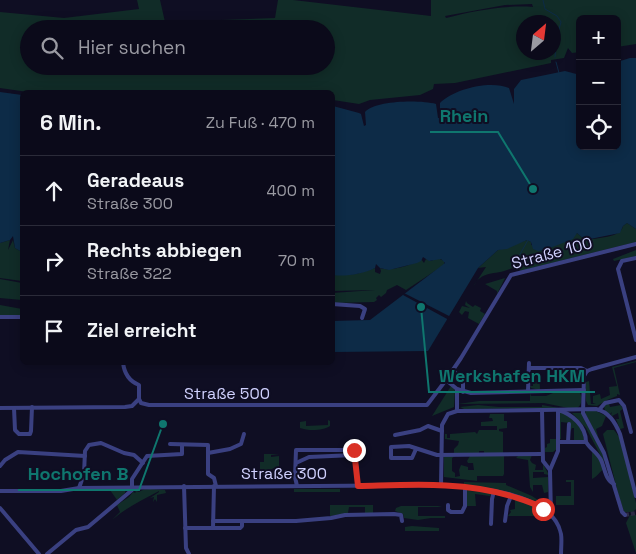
<!DOCTYPE html>
<html lang="de">
<meta charset="utf-8">
<style>
body{margin:0;font-family:"Space Grotesk",sans-serif;background:#141323;color:#f1f3f6}
.controls{position:absolute;right:15px;top:15px;display:grid;overflow:hidden;border-radius:8px;box-shadow:0 2px 12px #0003}
.controls button{width:45px;height:45px;display:grid;place-items:center;padding:0;border:0;border-bottom:1px solid #2b2b39;background:#0b0a1a;color:#f1f3f6;font:25px sans-serif}
.compass{position:absolute;left:516px;top:15px;width:45px;height:45px;border-radius:50%;background:#0b0a1a;box-shadow:0 2px 12px #0003;rotate:28deg}
.stop{position:absolute;width:15px;height:15px;margin:-11px;border:4px solid #d93025;border-radius:50%;background:#fff}
.stop.end{background:#d93025;border-color:#fff;box-shadow:0 1px 5px #0008}
.list{margin:0;padding:0;list-style:none}
h2{display:flex;justify-content:space-between;align-items:center;height:65px;margin:0;padding:0 20px;font-size:21px}
h2 small{font-size:16px;font-weight:400;color:#9a9aa2}
.list li{display:grid;grid-template-columns:32px 1fr auto;gap:15px;align-items:center;box-sizing:border-box;height:70px;padding:0 20px;border-top:1px solid #2b2b39}
.list b{display:block;font-size:19px;white-space:nowrap}
.list p{margin:0;font-size:16px;white-space:nowrap;color:#9a9aa2}
.list em{font-size:16px;font-style:normal;color:#9a9aa2}
.icon{flex:none;width:28px;height:28px;fill:none;stroke:currentColor;stroke-width:2;stroke-linecap:round;stroke-linejoin:round}
.map{position:relative;flex:none;width:636px;height:554px;overflow:hidden}
.search{position:absolute;background:#0b0a1a;box-shadow:0 2px 12px #0003;left:20px;top:20px;width:315px;height:55px;display:flex;align-items:center;gap:12px;box-sizing:border-box;padding:0 18px;border-radius:28px;color:#9a9aa2;font-size:19px}
.panel{position:absolute;background:#0b0a1a;box-shadow:0 2px 12px #0003;left:20px;top:90px;width:315px;height:275px;border-radius:8px}
.map>svg:first-child{display:block}
.green{fill:#112c28;fill-rule:evenodd}
.water{fill:#0d2b47}
.pier{fill:#0f0e23}
.lines{fill:none;stroke-linecap:round;stroke-linejoin:round}
.stream{stroke:#0d2b47;stroke-width:1}
.minor-tunnel{stroke:#2c2b44;stroke-width:4;stroke-dasharray:4 2;stroke-linecap:butt}
.minor{stroke:#3a4081;stroke-width:4}
.route{stroke:#d93025;stroke-width:6}
.labels{text-anchor:middle;dominant-baseline:central;stroke-width:4;stroke-linejoin:round;paint-order:stroke}
.street-label{font-size:16px;fill:#d0d1fe;stroke:#0f0e23}
.leader{fill:none;stroke:#0f766e;stroke-width:2}
.callout-dot{fill:#0f766e;stroke:#0f0e23;stroke-width:2}
.callout-label{font-size:18px;text-anchor:middle;font-weight:bold;fill:#0f766e;stroke:#0f0e23;stroke-width:4;stroke-linejoin:round;paint-order:stroke}
</style>
<div class="map">
<svg width="636" height="554" viewBox="0 0 636 554">
<rect width="100%" height="100%" fill="#0f0e23"/>
<!-- green -->
<g class="green">
<path d="M137,0H160L165,22L275,18L278,0H293L431,16V0H636V44L617,47V19H580V52L572,53L568,48L564,58L551,60V63L455,83L434,84L433,89L420,95L370,100L359,104L333,100L332,92H28L0,88V12L64,18L139,9ZM532,4L533,7C504,5 473,11 446,18L445,16L505,5ZM524,22H554V52H524ZM29,29H326V66H29Z"/>
<path d="M627,223L636,229V242L520,271L519,266L516,267L513,269L512,268C495,276 482,269 473,287L486,267L478,268L498,250L527,240L531,242V245C552,245 562,247 577,233L585,240C596,238 621,238 623,226Z"/>
<polygon points="10,240 8,250 13,240 15,248 22,252 22,281 0,278 0,243"/>
<polygon points="636,250 636,256 614,261 613,259"/>
<path d="M438,258L444,261V265L406,290L397,285L387,290L386,293L381,297L379,295L376,298L377,300L374,302L333,303L332,293L375,290L333,291V275L356,274L375,268V272L380,274L381,271L380,268C389,272 414,265 421,259L424,263L426,259L431,261Z"/>
<polygon points="505,278 497,294 497,291 485,284"/>
<polygon points="0,279 22,283 22,300 0,298"/>
<polygon points="466,301 467,303 473,307 475,305 481,308 480,311 485,314 479,324 468,318 469,312 465,311 462,315 459,312 462,306 470,308 465,305"/>
<polygon points="0,305 22,309 22,315 0,315"/>
<polygon points="636,361 636,362 614,368 620,395 617,394 617,396 607,400 597,406 588,405 586,401 586,382 589,381 591,404 596,404 593,403 593,396 600,394 601,399 610,395 609,387 617,386 612,367"/>
<polygon points="532,372 539,372 540,389 539,390 531,388 530,386 533,386"/>
<polygon points="451,386 455,390 454,407 432,416"/>
<path d="M530,393L531,396H546L553,393H580C583,398 582,405 577,408H568L544,403L458,404L479,401H530Z"/>
<polygon points="606,404 609,404 610,407 621,405 623,409 620,411 624,428 620,429 616,419 619,419 618,413 612,416 611,415 612,412 610,414 605,411 604,406"/>
<polygon points="478,405 499,407 542,407 542,405 559,408 464,409 460,407"/>
<polygon points="586,411 596,411 606,416 602,426 596,429 599,440 585,413"/>
<path d="M560,413H565C575,420 583,427 584,440L574,441V428H572L570,432V423L561,422V439H567H560Z"/>
<polygon points="572,413 582,413 605,459 604,462 586,428"/>
<polygon points="490,414 504,414 504,421 507,421 507,428 499,429 499,431 503,432 503,453 484,453 484,451 479,451 479,453 454,453 454,449 458,445 459,441 445,439 445,434 447,434 447,438 450,438 450,434 475,432 477,434 479,430 497,430 497,426 481,426 481,422 493,421 492,418 489,418"/>
<path d="M328,420L330,421V426C323,431 308,431 300,428V422L306,421V426L328,425Z"/>
<polygon points="607,430 614,430 620,438 636,503 636,509 633,512 624,512 618,493 603,434"/>
<polygon points="550,439 557,439 557,449 553,452 545,452 545,448 547,447 547,444 550,443"/>
<path d="M592,451L599,458L604,469C599,472 597,477 592,479Z"/>
<polygon points="264,454 279,454 271,455 271,457 279,456 279,466 260,474 260,462 264,462"/>
<polygon points="504,455 504,474 503,476 477,476 477,481 444,477 444,456 455,456 452,458 452,471 455,473 455,477 460,476 459,470 461,465 468,467 468,470 474,470 473,463 468,463 467,461 470,456"/>
<polygon points="519,455 532,455 530,460 532,463 536,465 535,470 543,470 543,464 549,475 544,474 544,472 533,472 533,478 548,477 548,492 544,493 542,485 533,485 533,492 530,487 528,460 516,458"/>
<polygon points="566,480 574,480 574,505 556,505 556,496 571,496 571,482 566,482"/>
<path d="M464,482L506,483V485L532,496L547,506L545,507C522,492 492,488 464,485Z"/>
<rect x="294" y="489" width="46" height="3"/>
<polygon points="467,489 470,491 492,493 490,496 475,494 476,506 466,506"/>
<polygon points="110,490 125,490 125,493 117,500"/>
<path d="M134,490L139,492C146,487 158,490 165,490L166,493L157,495V502L155,499L153,502L154,497L150,498L159,492V491C142,500 127,507 112,520L120,512L117,505L129,497L133,492L135,493L136,492Z"/>
<polygon points="515,500 535,506 547,516 508,516 511,512 510,510 515,509"/>
<polygon points="330,505 373,505 373,513 365,513 365,507 349,507 348,513 330,516"/>
<polygon points="401,506 438,506 442,507 418,507 418,516 445,516 445,518 431,518 418,520 404,518 403,514 395,511 396,508"/>
<polygon points="630,515 636,515 636,553 626,523"/>
<polygon points="412,526 439,528 439,531 405,531 405,527"/>
</g>
<!-- water -->
<g class="water">
<path d="M630,58H636V229L627,223L623,226L620,233L585,240L577,233L573,239L545,250L538,251L533,249L531,242L527,240L507,249L498,250L478,268L428,351L333,352L332,321L370,320L445,263L441,259L429,261L423,257L421,261L417,263L389,270L380,268L376,264L375,268C363,274 345,277 333,275V106L359,113L361,114L364,126L366,125L365,112C377,100 420,100 436,104L438,118H440V103C454,89 490,80 509,88L514,104V89L521,80L526,79L565,71L580,75V146H617V62Z"/>
<polygon points="0,92 22,95 22,252 15,248 13,236 10,240 0,243"/>
</g>
<!-- pier -->
<polygon class="pier" points="404,293 451,317 449,320 403,295"/>
<g class="lines">
<!-- stream -->
<g class="stream">
<polyline points="543,0 545,9 557,16 561,22 557,36 555,57"/>
<polyline points="556,62 559,73"/>
<polyline points="514,265 528,240"/>
</g>
<!-- minor-tunnel -->
<polyline class="minor-tunnel" points="625,515 636,513"/>
<!-- minor -->
<g class="minor">
<polyline points="636,258 622,261 618,269 636,340"/>
<polyline points="332,304 360,306 365,309 362,318"/>
<polyline points="0,317 22,317"/>
<path d="M123,362C124,373 129,381 139,385V399"/>
<polyline points="529,368 581,368 587,371"/>
<polyline points="453,370 463,381 463,392"/>
<polyline points="457,389 471,393 584,390"/>
<polyline points="528,391 529,363"/>
<polyline points="139,399 141,403 149,405 427,405 446,380"/>
<polyline points="0,408 125,407 132,406 139,399"/>
<polyline points="14,408 15,430 19,434 30,434 31,431 32,407"/>
<polyline points="599,410 605,403 619,400 624,406 631,432"/>
<polyline points="457,411 457,389 446,380 461,358 511,275 636,244"/>
<polyline points="395,435 420,430 428,426 442,431"/>
<polyline points="568,442 569,424"/>
<path d="M586,442C590,449 597,452 601,460C605,468 605,480 614,484"/>
<polyline points="170,444 208,445 208,474 214,478 216,486"/>
<polyline points="416,449 412,458 391,458 391,447 409,446 437,455 542,454"/>
<polyline points="208,453 230,449 241,444 244,434"/>
<polyline points="296,463 309,457 354,455"/>
<polyline points="0,466 5,460 18,452 85,456"/>
<path d="M550,470L558,451V410C572,414 586,426 586,442H558"/>
<polyline points="441,485 442,425 448,414 457,411 542,410"/>
<polyline points="184,486 186,548 189,554"/>
<polyline points="297,486 295,477 296,450 354,450 358,486"/>
<polyline points="79,488 84,474 85,451 89,445 101,443 124,453 134,455 143,463"/>
<path d="M0,491H61L79,488L441,485C474,487 553,492 561,534C562,540 561,548 561,554"/>
<polyline points="448,505 448,510 451,512 462,512 465,506 465,487"/>
<polyline points="0,508 39,554"/>
<polyline points="625,515 622,512 604,453 583,413 584,376 587,371 592,369 636,357"/>
<path d="M551,516L550,470L543,461L542,410L596,409C609,412 615,422 620,434L636,496"/>
<polyline points="213,521 296,521 331,518 345,515 394,514 401,515 402,521"/>
<polyline points="505,521 507,506 511,496"/>
<polyline points="491,524 492,499 494,491"/>
<polyline points="185,528 213,528 214,486"/>
<polyline points="213,528 240,528 242,526 242,521"/>
<polyline points="47,554 76,530 88,527 132,490 132,479 147,456 182,454 182,445"/>
</g>
</g>
<g class="lines">
<!-- route -->
<path class="route" d="M354,450L358,486C409,485 462,481 511,496C523,500 533,502 543,509"/>
</g>
<g class="labels">
<!-- street labels -->
<g class="street-label">
<text transform="translate(552 253) rotate(-15)">Straße 100</text>
<text x="227" y="393">Straße 500</text>
<text x="284" y="473">Straße 300</text>
</g>
</g>
<!-- callouts -->
<path class="leader" d="M533 189L498 132H430M421 307L429 392H595M163 424L139 490H18"/>
<g class="callout-dot">
<circle cx="533" cy="189" r="5"/>
<circle cx="421" cy="307" r="5"/>
<circle cx="163" cy="424" r="5"/>
</g>
<g class="callout-label">
<text x="464" y="122">Rhein</text>
<text x="512" y="382">Werkshafen HKM</text>
<text x="78" y="480">Hochofen B</text>
</g>
</svg>
<div class="controls">
<button>+</button>
<button>−</button>
<button><svg class="icon" aria-label="locate" viewBox="0 0 24 24"><circle cx="12" cy="12" r="6"/><path d="M12 2v4M12 18v4M2 12h4M18 12h4"/></svg></button>
</div>
<svg class="compass" viewBox="-18 -18 36 36"><path d="M0-13l5 13h-10z" fill="#e53935"/><path d="M0 13l5-13h-10z" fill="#9a9aa2"/></svg>
<div class="stop" style="left:543px;top:509px"></div>
<div class="stop end" style="left:354px;top:450px"></div>
<div class="search"><svg class="icon" aria-label="search" viewBox="0 0 24 24"><circle cx="10" cy="10" r="6"/><path d="M15 15l6 6"/></svg>Hier suchen</div>
<section class="panel">
<h2>6 Min.<small>Zu Fuß · 470 m</small></h2>
<ul class="list">
<li><svg class="icon" aria-label="ahead" viewBox="0 0 24 24"><path d="M12 20V5M6 11l6-6 6 6"/></svg><div><b>Geradeaus</b><p>Straße 300</p></div><em>400 m</em></li>
<li><svg class="icon" aria-label="right" viewBox="0 0 24 24"><path d="M7 20v-9h11M14 6l5 5-5 5"/></svg><div><b>Rechts abbiegen</b><p>Straße 322</p></div><em>70 m</em></li>
<li><svg class="icon" aria-label="arrive" viewBox="0 0 24 24"><path d="M6 21V4h12l-3 4 3 4H6"/></svg><div><b>Ziel erreicht</b></div></li>
</ul>
</section>
</div>
